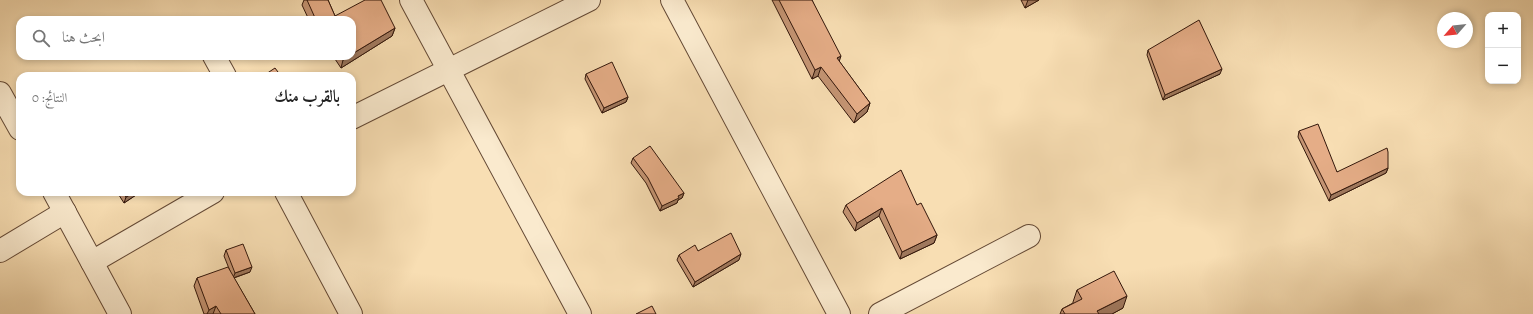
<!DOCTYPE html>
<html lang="ar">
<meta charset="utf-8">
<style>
body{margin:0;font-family:Alegreya,Amiri,serif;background:#f6f6f6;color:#222;direction:rtl}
.controls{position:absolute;right:12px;top:12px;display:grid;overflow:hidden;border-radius:8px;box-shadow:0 2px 6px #0003}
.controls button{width:36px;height:36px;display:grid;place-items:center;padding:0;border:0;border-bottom:1px solid #e0e0e0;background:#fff;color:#222;font:20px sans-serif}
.compass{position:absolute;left:1437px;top:12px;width:36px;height:36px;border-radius:50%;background:#fff;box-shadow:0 2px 6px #0003;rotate:242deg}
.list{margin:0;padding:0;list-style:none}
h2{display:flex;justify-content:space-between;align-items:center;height:52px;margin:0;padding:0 16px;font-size:17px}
h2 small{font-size:13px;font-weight:400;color:#767676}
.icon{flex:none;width:22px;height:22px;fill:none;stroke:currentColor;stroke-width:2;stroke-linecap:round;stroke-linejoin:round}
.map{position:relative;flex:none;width:1533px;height:314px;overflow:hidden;direction:ltr}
.search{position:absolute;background:#fff;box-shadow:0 2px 6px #0003;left:16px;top:16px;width:340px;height:44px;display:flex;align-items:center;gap:10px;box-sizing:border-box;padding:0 14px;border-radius:12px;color:#767676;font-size:15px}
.panel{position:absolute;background:#fff;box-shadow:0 2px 6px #0003;left:16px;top:72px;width:340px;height:124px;border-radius:12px;direction:rtl}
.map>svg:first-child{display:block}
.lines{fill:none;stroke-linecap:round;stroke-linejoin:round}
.minor-casing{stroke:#644935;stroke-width:24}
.minor{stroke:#faeace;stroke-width:22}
.wall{fill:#c59574;stroke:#33170b}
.shaded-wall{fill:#a0795e;stroke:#33170b}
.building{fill:#e5ad87;stroke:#33170b}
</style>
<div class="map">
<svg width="1533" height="314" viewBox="0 0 1533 314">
<rect width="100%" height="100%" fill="#f8deb3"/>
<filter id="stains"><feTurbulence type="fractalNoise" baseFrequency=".005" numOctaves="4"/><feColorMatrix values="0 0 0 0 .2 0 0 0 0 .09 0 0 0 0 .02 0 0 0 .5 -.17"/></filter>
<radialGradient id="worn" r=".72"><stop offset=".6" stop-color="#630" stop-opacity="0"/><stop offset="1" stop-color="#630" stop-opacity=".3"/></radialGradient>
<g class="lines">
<!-- minor casing -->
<g class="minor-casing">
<g id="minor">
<polyline points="411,0 580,314"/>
<polyline points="672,0 839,314"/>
<polyline points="214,56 225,76"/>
<polyline points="0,93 20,129"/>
<polyline points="352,118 589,0"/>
<polyline points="54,192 120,314"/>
<polyline points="286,192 351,314"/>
<polyline points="0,251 65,212"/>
<polyline points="92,262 213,192"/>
<polyline points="880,314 1029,236"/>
</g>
</g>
<!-- minor -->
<use href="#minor" class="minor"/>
</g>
<!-- wall -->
<g class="wall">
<polygon points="304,0 328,0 335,16 395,28 392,36 341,68 333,56 352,56 352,20 309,20 302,5"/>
<polygon points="772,0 812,0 839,61 870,103 867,112 854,123 818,76 812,79"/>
<polygon points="1021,0 1039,0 1025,8"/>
<polygon points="1148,50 1220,74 1163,100 1147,55"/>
<polygon points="586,74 628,97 626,102 602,113 585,79"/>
<polygon points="1299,131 1337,172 1388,168 1386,173 1329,201 1298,137"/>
<polygon points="633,158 684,193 682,198 678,200 677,203 660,211 646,183 631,163"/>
<polygon points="117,192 140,192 139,193 124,203"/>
<polygon points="846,205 917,205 937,235 934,243 900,259 879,216 855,231 843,212"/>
<polygon points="226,250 250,272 234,278 255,314 204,314 194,286 197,278 230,271 224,256"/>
<polygon points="698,251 739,260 693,287 677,260 679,255"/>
<polygon points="1077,290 1123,308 1112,314 1060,314 1062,309 1073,303 1073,302"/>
</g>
<!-- shaded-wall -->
<g class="shaded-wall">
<polygon points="1028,0 1039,0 1025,8"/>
<polygon points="395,28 392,36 341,68 343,60 350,56 352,56 352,54"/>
<polygon points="841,56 838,65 837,58"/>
<polygon points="821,67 818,76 812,79 815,70"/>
<polygon points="1222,69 1220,74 1163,100 1165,95"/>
<polygon points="628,97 626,102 602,113 604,108"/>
<polygon points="870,103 867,112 854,123 857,114"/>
<polygon points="1388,168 1386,173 1329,201 1331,195"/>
<polygon points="135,192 140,192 139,193 124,203 126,197"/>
<polygon points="684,193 682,198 678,200 677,203 660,211 662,206 678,196"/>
<polygon points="882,208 879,216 855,231 857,223"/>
<polygon points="937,235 934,243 900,259 902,252"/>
<polygon points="741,254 739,260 693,287 695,282"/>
<polygon points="252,267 250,272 233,278 235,273"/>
<polygon points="1127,296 1123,308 1112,314 1097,314 1097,311"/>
<polygon points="216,306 213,314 207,314 209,310"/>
</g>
<!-- building -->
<g class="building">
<polygon points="307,0 328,0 335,16 365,0 381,0 395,28 352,54 352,20 316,20"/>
<polygon points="779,0 812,0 841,56 837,58 870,103 857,114 821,67 815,70"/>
<polygon points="1199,20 1222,69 1165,95 1148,50"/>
<polygon points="341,56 350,56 343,60"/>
<polygon points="612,62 628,97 604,108 586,74"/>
<polygon points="275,68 281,76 263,76"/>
<polygon points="1318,124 1337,172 1387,148 1388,152 1388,168 1331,195 1299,131"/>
<polygon points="650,146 684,193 678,196 679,198 662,206 648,178 633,158"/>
<polygon points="901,170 917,205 921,203 937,235 902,252 882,208 857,223 846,205"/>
<polygon points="122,192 135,192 126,197"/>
<polygon points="731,233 741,254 695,282 679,255 695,245 698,251"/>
<polygon points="243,244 252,267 235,273 226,250"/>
<polygon points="228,267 255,314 221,314 216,306 209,310 197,278"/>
<polygon points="1114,271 1127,296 1097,311 1099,314 1065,314 1062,309 1082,299 1077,290"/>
<polygon points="652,306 656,314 636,314"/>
</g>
<rect width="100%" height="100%" filter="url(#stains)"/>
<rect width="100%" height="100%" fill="url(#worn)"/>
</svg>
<div class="controls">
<button>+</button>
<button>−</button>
</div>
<svg class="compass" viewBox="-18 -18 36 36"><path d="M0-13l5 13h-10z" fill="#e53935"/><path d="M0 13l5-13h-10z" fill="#767676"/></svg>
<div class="search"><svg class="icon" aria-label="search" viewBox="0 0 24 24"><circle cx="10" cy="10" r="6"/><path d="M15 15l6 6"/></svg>ابحث هنا</div>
<section class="panel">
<h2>بالقرب منك<small>النتائج: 0</small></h2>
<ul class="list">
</ul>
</section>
</div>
